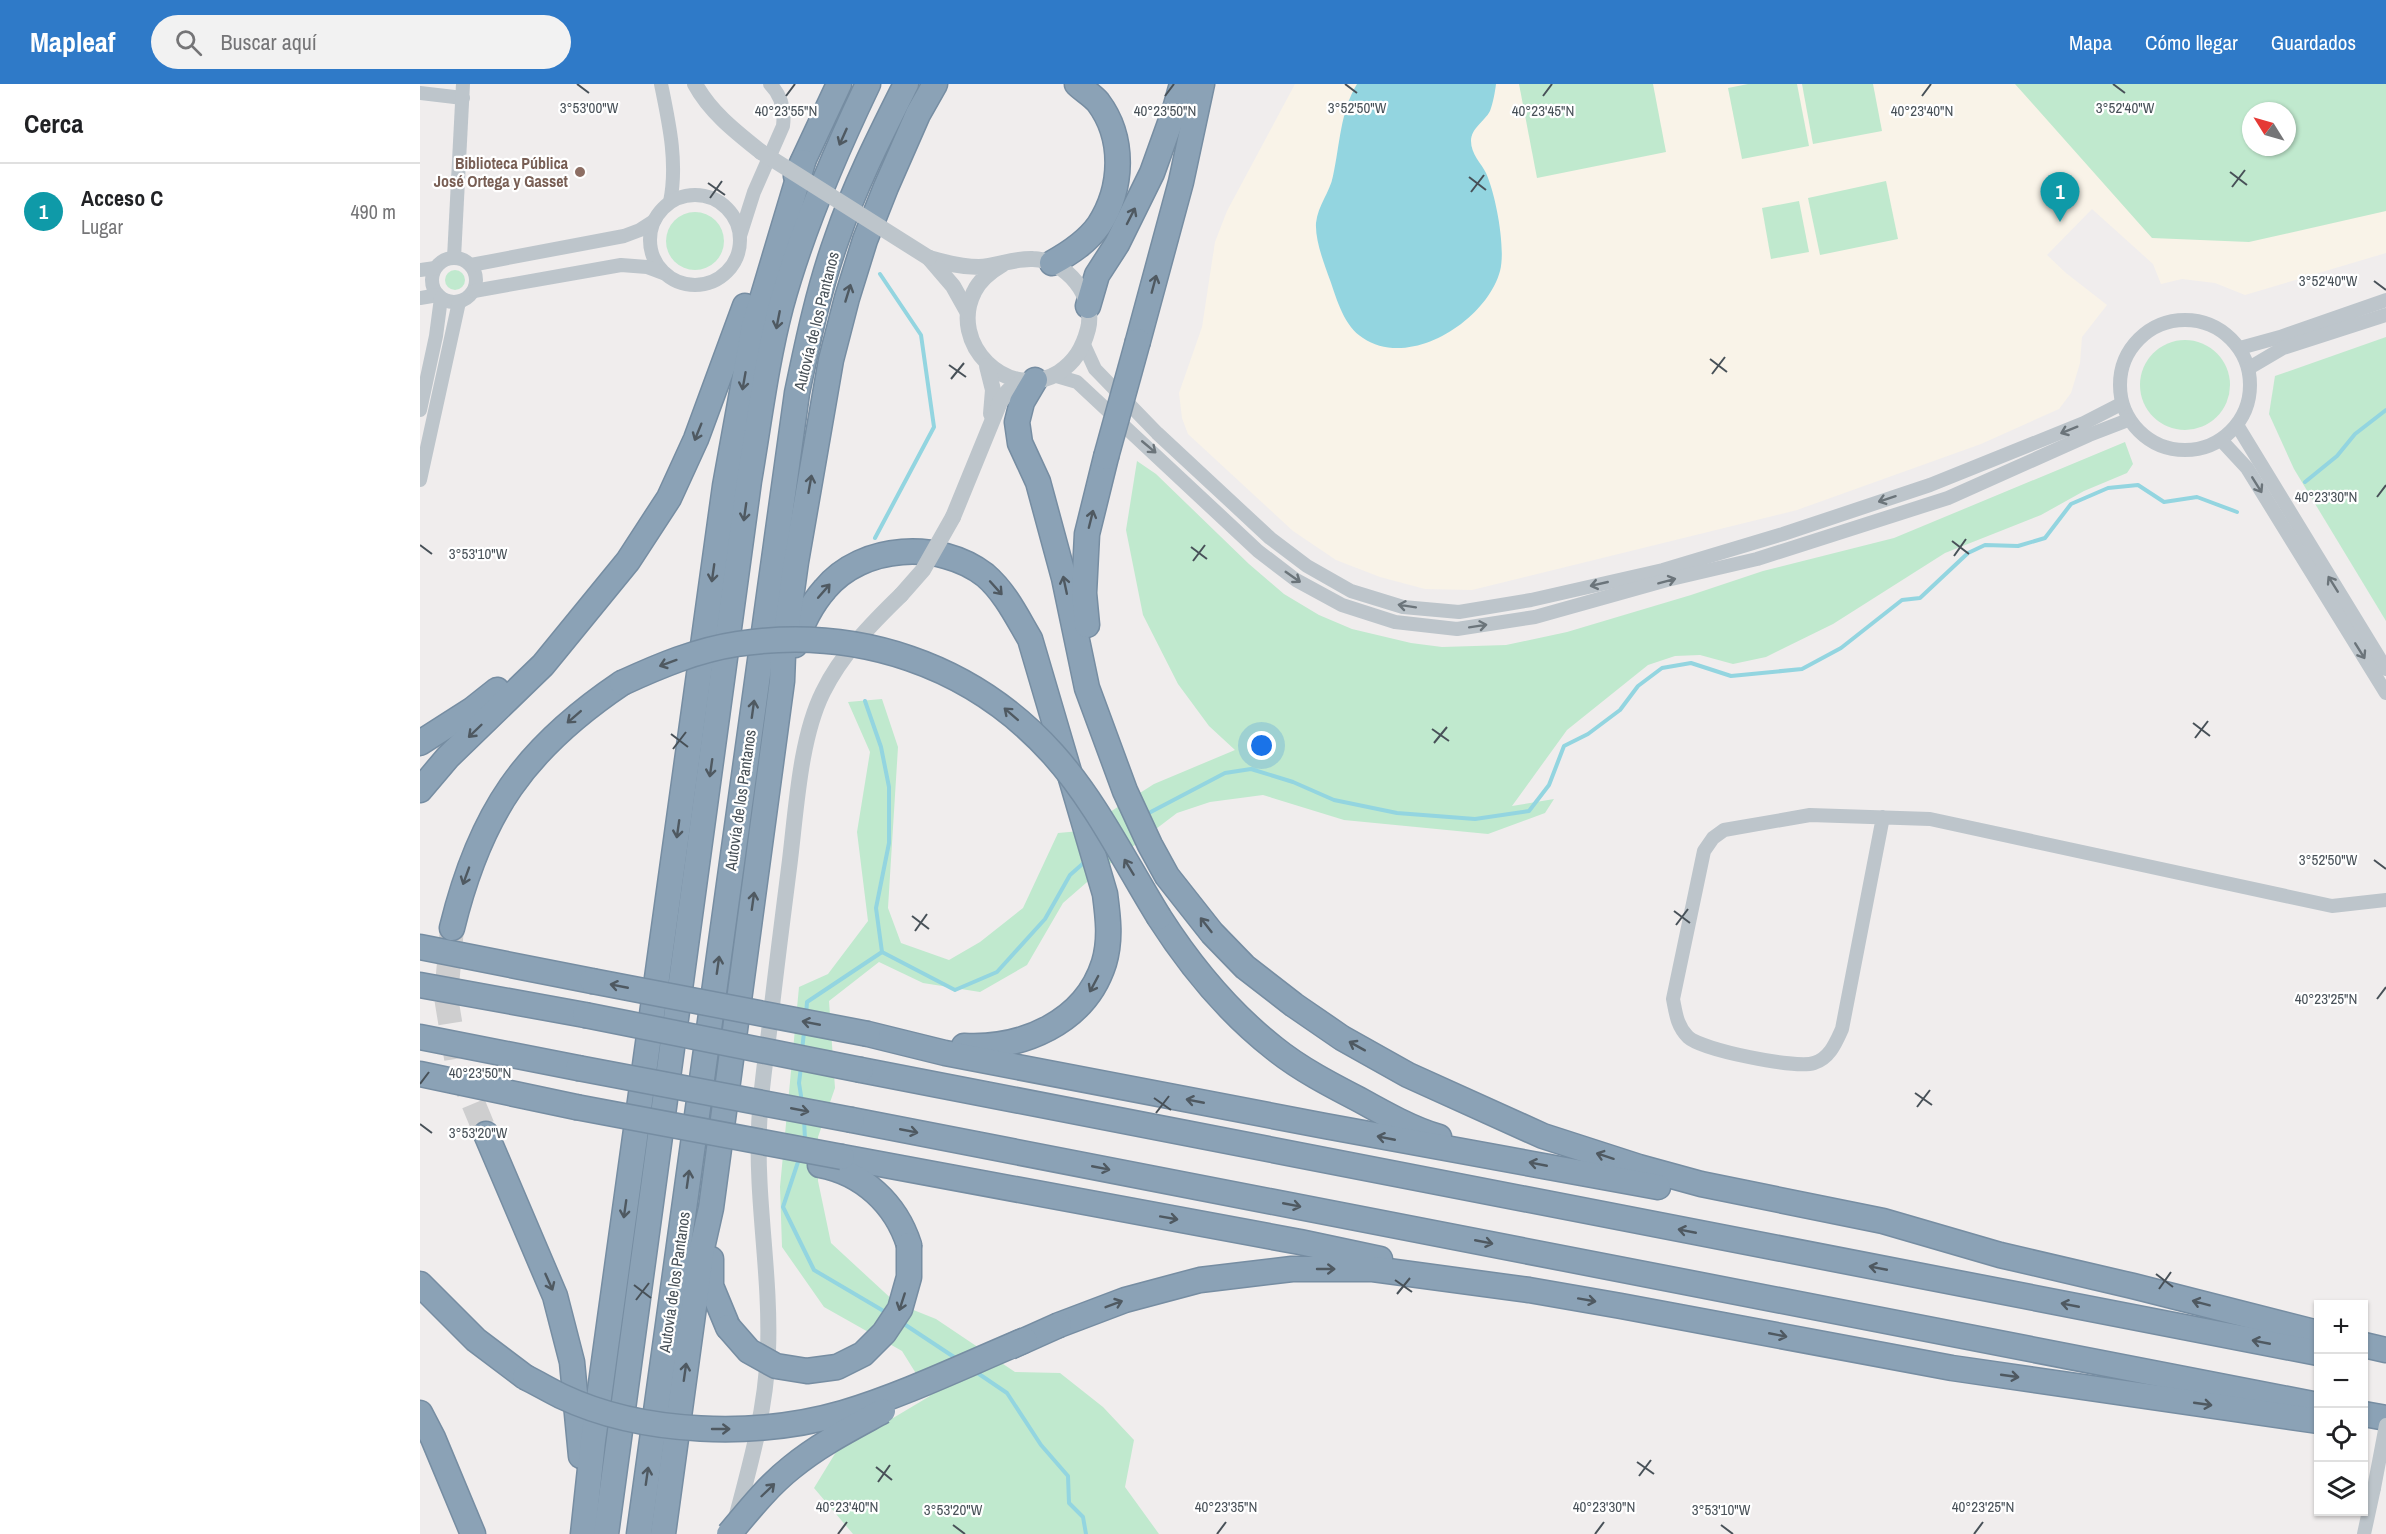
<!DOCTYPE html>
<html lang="es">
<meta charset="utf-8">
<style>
body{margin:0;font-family:"Archivo Narrow",sans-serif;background:#f2f2f2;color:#202124}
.controls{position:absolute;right:18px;bottom:18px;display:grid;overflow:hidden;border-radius:0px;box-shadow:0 2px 4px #0004}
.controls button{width:54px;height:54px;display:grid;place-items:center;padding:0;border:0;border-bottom:2px solid #e0e0e0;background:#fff;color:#202124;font:30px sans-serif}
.compass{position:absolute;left:1822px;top:18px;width:54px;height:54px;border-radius:50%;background:#fff;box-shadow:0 2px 4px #0004;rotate:307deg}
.you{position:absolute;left:842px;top:662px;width:21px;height:21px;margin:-15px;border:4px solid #fff;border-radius:50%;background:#1a73e8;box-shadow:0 0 0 9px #1a73e833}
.badge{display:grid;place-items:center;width:39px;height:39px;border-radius:50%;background:#2f7ac8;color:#fff;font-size:20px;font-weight:700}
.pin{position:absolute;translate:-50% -50px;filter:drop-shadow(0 2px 3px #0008)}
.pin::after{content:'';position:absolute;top:32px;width:21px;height:18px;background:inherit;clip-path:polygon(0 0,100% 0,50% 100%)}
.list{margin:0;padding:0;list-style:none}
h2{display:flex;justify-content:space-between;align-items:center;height:78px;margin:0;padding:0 24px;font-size:26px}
h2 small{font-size:20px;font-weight:400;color:#757577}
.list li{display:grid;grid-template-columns:39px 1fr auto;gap:18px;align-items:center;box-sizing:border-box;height:96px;padding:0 24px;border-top:2px solid #e0e0e0}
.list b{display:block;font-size:22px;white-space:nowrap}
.list p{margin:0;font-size:20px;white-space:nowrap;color:#757577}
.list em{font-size:20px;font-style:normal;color:#757577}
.icon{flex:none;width:33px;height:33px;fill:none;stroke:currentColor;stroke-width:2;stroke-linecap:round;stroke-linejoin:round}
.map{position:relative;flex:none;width:1966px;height:1450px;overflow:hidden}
header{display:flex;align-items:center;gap:36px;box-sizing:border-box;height:84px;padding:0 30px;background:#2f7ac8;color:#fff}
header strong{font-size:28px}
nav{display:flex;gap:33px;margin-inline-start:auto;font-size:21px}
.search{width:420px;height:54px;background:#f2f2f2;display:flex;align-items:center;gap:15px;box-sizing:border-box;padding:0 21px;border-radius:33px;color:#757577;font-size:22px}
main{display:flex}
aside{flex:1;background:#fff}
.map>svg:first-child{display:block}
.commercial{fill:#f9f3e8;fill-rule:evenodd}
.green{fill:#c0e9ce;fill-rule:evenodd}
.water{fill:#93d5e0}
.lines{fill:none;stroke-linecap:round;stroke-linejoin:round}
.stream{stroke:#93d5e0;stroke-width:4}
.motorway-tunnel{stroke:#cececf;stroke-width:24;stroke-dasharray:24 12;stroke-linecap:butt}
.motorway-casing{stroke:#768da2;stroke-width:27}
.minor{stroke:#bdc5cb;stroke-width:14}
.tertiary{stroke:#bdc5cb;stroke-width:16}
.motorway{stroke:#8ba2b6;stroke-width:24}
.motorway-bridge-casing{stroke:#768da2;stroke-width:27;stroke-linecap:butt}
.minor-bridge{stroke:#bdc5cb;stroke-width:14}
.tertiary-bridge{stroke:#bdc5cb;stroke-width:16}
.motorway-bridge{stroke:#8ba2b6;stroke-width:24}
.oneway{stroke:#4f5961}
.oneway2{stroke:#6b747a}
.ticks{fill:none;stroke:#485158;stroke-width:2}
.education-dot{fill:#8d6e63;stroke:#fff;stroke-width:2}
.labels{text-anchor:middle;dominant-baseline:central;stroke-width:4.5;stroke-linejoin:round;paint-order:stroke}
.education-label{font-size:16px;font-weight:bold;fill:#785e54;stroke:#fff;text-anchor:end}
.street-label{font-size:16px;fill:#485158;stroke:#fff}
.ticks-label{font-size:15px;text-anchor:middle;fill:#485158;stroke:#fff;stroke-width:4.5;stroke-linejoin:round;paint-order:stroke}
</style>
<header>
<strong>Mapleaf</strong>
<div class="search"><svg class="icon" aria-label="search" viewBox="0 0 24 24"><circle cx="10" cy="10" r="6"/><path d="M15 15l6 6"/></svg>Buscar aquí</div>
<nav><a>Mapa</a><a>Cómo llegar</a><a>Guardados</a></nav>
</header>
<main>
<aside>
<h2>Cerca<small></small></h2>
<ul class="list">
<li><span class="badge" style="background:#0f9aa8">1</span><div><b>Acceso C</b><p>Lugar</p></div><em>490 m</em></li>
</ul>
</aside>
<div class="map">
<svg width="1966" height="1450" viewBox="0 0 1966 1450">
<rect width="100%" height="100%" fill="#f0eded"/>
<!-- commercial -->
<path class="commercial" d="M875,0H1966V169L1825,211L1795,199L1762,195L1741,200L1733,180L1672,125L1627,171L1646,189L1687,221L1662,253L1660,279L1651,309L1639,325L1561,360L1377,426L1052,506L1005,505L960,493L916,476L873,447L768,350L762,334L759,309L782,243L795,158L807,127ZM1831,27H1867V63H1831Z"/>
<!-- green -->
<g class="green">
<polygon points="1099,0 1233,0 1246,68 1117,94"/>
<polygon points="1328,0 1377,0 1389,62 1322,75 1308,4"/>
<polygon points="1382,0 1453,0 1462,47 1393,60"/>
<path d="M1595,0H1966V127L1829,158L1732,154ZM1831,27H1867V63H1831Z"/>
<polygon points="1466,97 1478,155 1400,171 1388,114"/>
<polygon points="1379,117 1389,168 1351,175 1342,124"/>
<circle cx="275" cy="157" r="29"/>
<circle cx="35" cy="196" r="10"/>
<polygon points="1966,253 1966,537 1874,385 1849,330 1855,292"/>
<circle cx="1765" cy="301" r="45"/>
<polygon points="1705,358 1713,380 1707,389 1664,407 1621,431 1525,469 1413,540 1346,573 1313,580 1280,571 1255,572 1228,581 1147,646 1092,722 1134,715 1125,729 1068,750 924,736 843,711 790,718 757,729 674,792 643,819 607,881 560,908 503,899 459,878 409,917 415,1004 398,1053 398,1097 411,1159 476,1219 516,1235 595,1288 640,1289 683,1323 714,1356 705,1403 739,1450 433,1450 394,1404 416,1368 510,1312 482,1267 404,1223 362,1163 360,1103 379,903 408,890 448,837 437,748 450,668 428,618 462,615 478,663 468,824 481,859 529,876 560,858 603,824 638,749 660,747 734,700 815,666 789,642 758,600 723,531 706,446 717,377 736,390 829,480 864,510 899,531 932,545 991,559 1022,563 1086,561 1147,548 1271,511 1343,487 1474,454"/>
</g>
<!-- water -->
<path class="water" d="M937,0H1076C1075,8 1073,19 1070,27C1065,37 1051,44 1051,57C1051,70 1061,79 1066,89C1076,111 1086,165 1080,187C1067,236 990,286 943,254C924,242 917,216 910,196C904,179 895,157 896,139C898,121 910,108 913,92C920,61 920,28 937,0Z"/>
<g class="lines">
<!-- stream -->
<g class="stream">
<polyline points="1885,398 1917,372 1935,350 1966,326"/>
<polyline points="455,454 514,343 501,251 460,190"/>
<polyline points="725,731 805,689 831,685 873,698 914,716 977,729 1055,735 1109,727 1129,701 1144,662 1168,650 1200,626 1218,602 1242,584 1271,579 1311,592 1382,585 1421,564 1482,516 1500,514 1548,469 1565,461 1598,462 1625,454 1651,420 1688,404 1718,401 1744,418 1777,413 1817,428"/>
<polyline points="462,868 535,906 577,888 625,835 650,791 667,776"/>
<polyline points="386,931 387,918 462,868 456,824 469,759 469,703 461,663 445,617"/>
<polyline points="382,967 384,948"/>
<polyline points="381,983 379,999 382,1018"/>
<polyline points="384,1034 385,1056"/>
<polyline points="379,1075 363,1123 394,1186 467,1229"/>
<polyline points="481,1238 537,1275"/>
<polyline points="556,1288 587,1309 621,1361 648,1392 649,1419 663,1433 666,1450"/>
</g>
<!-- motorway-tunnel -->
<polyline class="motorway-tunnel" points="32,844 26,913 37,980 66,1050"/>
<!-- motorway casing -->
<g class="motorway-casing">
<g id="motorway">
<polyline points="376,92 419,0"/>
<path d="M632,179C650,169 667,158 679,141C703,104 705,54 678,18C672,11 663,6 657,0"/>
<polyline points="668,222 677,191 697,160 732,89 755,25 762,0"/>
<polyline points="718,257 761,98 782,0"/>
<polyline points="615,296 602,318 597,338 600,359 618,398 644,494 667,604 705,707 730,761 747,792 792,849 825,883 874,921 922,954 988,991 1123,1052 1219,1083 1281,1100 1463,1137 1580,1171 1713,1202 1898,1249"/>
<polyline points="667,541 664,509 667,450 686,373"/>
<path d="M375,561C382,539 390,522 405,505C442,460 520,456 565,491C585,508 597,533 610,555L685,810C688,833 691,856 684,879C665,939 602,965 544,962"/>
<polyline points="0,659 53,625 77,606"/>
<polyline points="0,706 28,673 123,581 208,477 249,414 276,355 325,222"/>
<path d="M739,833C771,883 807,927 854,964C880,985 911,1001 940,1016C965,1030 992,1045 1019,1053"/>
<path d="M32,844C60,729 104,665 202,599"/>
<polyline points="0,863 172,897"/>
<polyline points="0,901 165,931"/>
<polyline points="448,950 525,969 905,1042 1238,1103"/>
<polyline points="0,953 158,984"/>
<polyline points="441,986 1898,1269"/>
<polyline points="0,990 156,1023"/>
<polyline points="432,1036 1898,1321"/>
<polyline points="66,1050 135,1212 152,1278 161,1372"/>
<polyline points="422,1073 880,1158 960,1175"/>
<path d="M400,1081C443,1089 476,1120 489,1161"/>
<polyline points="291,1175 291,1202 308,1243"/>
<polyline points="0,1200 56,1256 105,1293"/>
<polyline points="639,1241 705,1216 780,1196 872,1185 953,1185 1109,1206 1201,1222 1532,1284 1898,1337"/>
<polyline points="1944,1261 1966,1266"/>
<polyline points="0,1329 13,1354 53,1450"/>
<polyline points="1944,1330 1966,1334"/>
<polyline points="163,1450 173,1357 305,402 334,242 383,78"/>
<path d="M186,1450L329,397C339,339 346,279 361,222C382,145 414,71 448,0"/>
<path d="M219,1450L377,309C388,256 399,204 417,154C435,101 461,50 486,0"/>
<polyline points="243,1450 282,1164 291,1124 362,597 363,571 376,478 411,276 427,214 445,156 466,103 498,30 515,0"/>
</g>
</g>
<!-- minor -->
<g class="minor">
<path d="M241,0C249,39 258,79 250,118"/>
<polyline points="0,9 43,14"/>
<circle cx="275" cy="156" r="45"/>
<path d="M320,152L334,108L363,42C365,26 362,12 350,0"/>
<circle cx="34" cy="196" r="22"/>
<polyline points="34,174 43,0"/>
<polyline points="51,181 204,152 220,146 234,137"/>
<polyline points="0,186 15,184"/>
<polyline points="54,207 201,181 227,183 243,189"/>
<polyline points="0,214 18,211"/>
<circle cx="1765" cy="301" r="65"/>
<polyline points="664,261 675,285 737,349 850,454 887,482 931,507 983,523 1039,528 1111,516 1243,486 1363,450 1510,401 1664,339 1701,320"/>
<polyline points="1820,264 1860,253 1966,216"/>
<polyline points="1829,284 1863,264 1966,231"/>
<polyline points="633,291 657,298 838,467 876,496 922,521 975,538 1037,545 1115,533 1247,496 1337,475 1528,414 1669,351 1708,336"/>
<polyline points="0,326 16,252 21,214"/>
<polyline points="1817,341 1966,585"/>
<polyline points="1801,356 1827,384 1966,609"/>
<polyline points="0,396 39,218"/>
<path d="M1463,733L1422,945C1416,958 1410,974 1394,979C1376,985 1282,966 1268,953C1257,942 1256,930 1253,915L1284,767L1293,754L1304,746L1390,731L1510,735L1912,822L1966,816"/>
<polyline points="1944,1450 1954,1404"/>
</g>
<!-- tertiary -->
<g class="tertiary">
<path d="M275,0C290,28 316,48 341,68"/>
<path d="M509,174C526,179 541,183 559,183C577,182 595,174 613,175C646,176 676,212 668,245C663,264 655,278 638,289C587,319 528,259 554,208C560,195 571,187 583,180"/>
<polyline points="509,174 533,202 547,227"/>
<polyline points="567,282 573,306 571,330"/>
<polyline points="533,433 580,318 588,307 603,297"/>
<path d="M315,1438C330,1382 346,1325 348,1267C351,1192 336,1118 339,1044C340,1012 345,980 349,948C355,893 362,839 369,784C376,731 379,656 403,608C421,571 451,540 481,511"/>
</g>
<!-- motorway -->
<use href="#motorway" class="motorway"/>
<!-- motorway-bridge casing -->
<g class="motorway-bridge-casing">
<g id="motorway-bridge">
<polyline points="686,373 718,257"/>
<path d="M202,599C239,582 277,566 317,560C437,542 552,580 633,670C676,718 705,778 739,833"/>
<polyline points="172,897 448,950"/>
<polyline points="165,931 441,986"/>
<polyline points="158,984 432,1036"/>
<polyline points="156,1023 422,1073"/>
<polyline points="308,1243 329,1267 356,1282 387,1287 417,1283 443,1270 464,1249 480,1225 489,1193 489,1161"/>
<polyline points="590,1263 639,1241"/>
<path d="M105,1293C117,1299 129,1306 141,1312C223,1351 337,1354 423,1329C486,1310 545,1281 605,1256"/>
<path d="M309,1450C329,1426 348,1402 372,1383C400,1360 432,1344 463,1327"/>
</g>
</g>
<!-- minor-bridge -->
<polyline class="minor-bridge" points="1954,1404 1966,1341"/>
<!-- tertiary-bridge -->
<g class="tertiary-bridge">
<polyline points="341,68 509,174"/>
<polyline points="481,511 503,486 533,433"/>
</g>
<!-- motorway-bridge -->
<use href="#motorway-bridge" class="motorway-bridge"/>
</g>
<!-- one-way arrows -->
<defs><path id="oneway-shaft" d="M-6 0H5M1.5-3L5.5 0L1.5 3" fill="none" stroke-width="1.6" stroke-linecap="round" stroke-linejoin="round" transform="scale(1.5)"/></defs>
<g class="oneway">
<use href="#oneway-shaft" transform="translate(423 53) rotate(114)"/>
<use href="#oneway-shaft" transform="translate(711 132) rotate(-63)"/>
<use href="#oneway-shaft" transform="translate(734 200) rotate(-75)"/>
<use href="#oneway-shaft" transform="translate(428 209) rotate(-73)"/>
<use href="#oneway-shaft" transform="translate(358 236) rotate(101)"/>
<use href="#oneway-shaft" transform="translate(324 297) rotate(100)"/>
<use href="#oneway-shaft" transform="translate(278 348) rotate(112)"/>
<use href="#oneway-shaft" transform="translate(390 400) rotate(-80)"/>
<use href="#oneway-shaft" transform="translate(325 428) rotate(98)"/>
<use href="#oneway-shaft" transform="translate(671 435) rotate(-76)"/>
<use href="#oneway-shaft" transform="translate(293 489) rotate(98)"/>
<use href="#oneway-shaft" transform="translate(645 501) rotate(-102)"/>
<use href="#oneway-shaft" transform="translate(576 504) rotate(48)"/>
<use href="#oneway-shaft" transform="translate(404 507) rotate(-49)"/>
<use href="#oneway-shaft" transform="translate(248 579) rotate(160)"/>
<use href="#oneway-shaft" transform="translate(333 625) rotate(-82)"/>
<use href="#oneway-shaft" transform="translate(591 630) rotate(-139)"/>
<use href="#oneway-shaft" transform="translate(154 633) rotate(139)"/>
<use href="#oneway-shaft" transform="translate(55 647) rotate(136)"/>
<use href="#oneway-shaft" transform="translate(291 684) rotate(98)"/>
<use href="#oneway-shaft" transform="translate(258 745) rotate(98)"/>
<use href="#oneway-shaft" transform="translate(709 783) rotate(-121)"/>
<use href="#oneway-shaft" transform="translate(46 792) rotate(110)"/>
<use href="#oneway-shaft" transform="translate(333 817) rotate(-82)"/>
<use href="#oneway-shaft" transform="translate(786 841) rotate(-128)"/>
<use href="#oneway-shaft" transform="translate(298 881) rotate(-82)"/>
<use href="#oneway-shaft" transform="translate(674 900) rotate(118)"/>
<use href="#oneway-shaft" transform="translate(199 902) rotate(-169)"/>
<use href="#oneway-shaft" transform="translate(391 939) rotate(-169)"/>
<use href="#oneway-shaft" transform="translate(937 962) rotate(-151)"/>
<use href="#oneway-shaft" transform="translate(775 1017) rotate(-169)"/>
<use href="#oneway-shaft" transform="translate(380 1026) rotate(11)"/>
<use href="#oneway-shaft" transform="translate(489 1047) rotate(11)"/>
<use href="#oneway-shaft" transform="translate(966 1054) rotate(-169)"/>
<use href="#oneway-shaft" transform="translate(1185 1072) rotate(-162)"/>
<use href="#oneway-shaft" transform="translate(1118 1080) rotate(-169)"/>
<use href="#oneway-shaft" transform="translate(681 1084) rotate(11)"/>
<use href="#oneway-shaft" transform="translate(268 1095) rotate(-82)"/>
<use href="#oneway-shaft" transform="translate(872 1121) rotate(11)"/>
<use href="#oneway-shaft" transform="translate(205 1125) rotate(98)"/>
<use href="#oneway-shaft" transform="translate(749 1134) rotate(10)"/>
<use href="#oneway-shaft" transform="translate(1267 1147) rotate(-169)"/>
<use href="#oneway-shaft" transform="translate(1064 1158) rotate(11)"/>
<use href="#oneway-shaft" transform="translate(1458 1184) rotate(-169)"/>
<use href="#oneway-shaft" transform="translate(906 1185)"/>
<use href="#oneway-shaft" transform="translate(129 1198) rotate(66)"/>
<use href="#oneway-shaft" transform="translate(1167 1216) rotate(10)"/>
<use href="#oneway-shaft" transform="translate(482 1218) rotate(108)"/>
<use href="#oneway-shaft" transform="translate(1781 1219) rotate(-165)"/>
<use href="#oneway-shaft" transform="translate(694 1220) rotate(-21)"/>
<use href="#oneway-shaft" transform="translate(1650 1221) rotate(-169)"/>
<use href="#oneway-shaft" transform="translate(1358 1251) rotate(11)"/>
<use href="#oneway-shaft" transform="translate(1841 1258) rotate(-169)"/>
<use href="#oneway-shaft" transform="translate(265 1288) rotate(-82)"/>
<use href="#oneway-shaft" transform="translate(1590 1292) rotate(8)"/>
<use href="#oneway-shaft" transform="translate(1783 1320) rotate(8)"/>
<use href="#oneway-shaft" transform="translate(301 1345)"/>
<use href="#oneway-shaft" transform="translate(227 1392) rotate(-82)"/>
<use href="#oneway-shaft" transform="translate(348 1406) rotate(-44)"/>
</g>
<g class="oneway2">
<use href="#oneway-shaft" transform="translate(1649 346) rotate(158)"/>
<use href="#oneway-shaft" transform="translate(729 363) rotate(40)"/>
<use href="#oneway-shaft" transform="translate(1837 401) rotate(58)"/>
<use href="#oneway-shaft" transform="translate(1467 415) rotate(162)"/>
<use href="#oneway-shaft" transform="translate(873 493) rotate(35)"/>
<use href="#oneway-shaft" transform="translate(1247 497) rotate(-15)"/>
<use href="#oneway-shaft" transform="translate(1179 500) rotate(167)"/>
<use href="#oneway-shaft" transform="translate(1913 500) rotate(-122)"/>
<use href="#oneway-shaft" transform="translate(987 522) rotate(-171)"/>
<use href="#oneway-shaft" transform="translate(1058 542) rotate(-9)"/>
<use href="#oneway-shaft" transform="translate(1940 567) rotate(58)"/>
</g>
<!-- ticks -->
<path class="ticks" d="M157,0L169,9M925,0L937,9M1693,0L1705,9M366,12L375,0M745,12L754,0M1123,12L1132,0M1502,12L1511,0M1810,88L1827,101M1049,93L1066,106M288,99L305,111M1812,103L1825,86M1051,108L1064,91M290,114L302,97M1954,197L1966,206M1290,275L1307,288M529,281L546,293M1292,290L1305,273M531,295L544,279M1957,413L1966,401M1532,457L1549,470M0,461L12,470M771,463L787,475M1534,472L1546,455M773,477L785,461M1773,639L1790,652M1012,645L1029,657M251,650L268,663M1775,654L1788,637M1014,659L1027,643M253,665L266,648M1954,776L1966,785M1254,827L1270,839M492,832L509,845M1256,841L1268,825M495,847L507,830M1957,915L1966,903M0,1000L9,988M1495,1009L1512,1021M734,1014L751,1026M1497,1023L1510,1006M736,1029L749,1012M0,1040L12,1049M1736,1190L1753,1203M975,1196L992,1208M214,1201L231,1214M1739,1205L1751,1188M977,1210L990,1194M216,1216L229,1199M1217,1378L1234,1390M456,1383L472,1396M1219,1392L1231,1376M458,1398L470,1381M533,1441L545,1450M1301,1441L1313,1450M418,1450L427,1438M797,1450L806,1438M1175,1450L1184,1438M1554,1450L1563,1438"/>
<!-- markers -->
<circle class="education-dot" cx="160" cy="88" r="6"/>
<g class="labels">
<!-- education labels -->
<g class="education-label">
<text x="148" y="79">Biblioteca Pública<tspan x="148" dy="18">José Ortega y Gasset</tspan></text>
</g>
<!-- street labels -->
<g class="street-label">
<text transform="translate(396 237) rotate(-76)">Autovía de los Pantanos</text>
<text transform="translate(320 716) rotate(-82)">Autovía de los Pantanos</text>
<text transform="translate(254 1198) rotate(-82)">Autovía de los Pantanos</text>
</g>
</g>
<g class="ticks-label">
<text x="169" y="29">3°53'00"W</text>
<text x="937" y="29">3°52'50"W</text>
<text x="1705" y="29">3°52'40"W</text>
<text x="366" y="32">40°23'55"N</text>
<text x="745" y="32">40°23'50"N</text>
<text x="1123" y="32">40°23'45"N</text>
<text x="1502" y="32">40°23'40"N</text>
<text x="1908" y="202">3°52'40"W</text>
<text x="1906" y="418">40°23'30"N</text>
<text x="58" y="475">3°53'10"W</text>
<text x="1908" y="781">3°52'50"W</text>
<text x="1906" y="920">40°23'25"N</text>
<text x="60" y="994">40°23'50"N</text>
<text x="58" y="1054">3°53'20"W</text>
<text x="427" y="1428">40°23'40"N</text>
<text x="806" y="1428">40°23'35"N</text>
<text x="1184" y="1428">40°23'30"N</text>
<text x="1563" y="1428">40°23'25"N</text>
<text x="533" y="1431">3°53'20"W</text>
<text x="1301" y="1431">3°53'10"W</text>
</g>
</svg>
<div class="controls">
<button>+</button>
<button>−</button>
<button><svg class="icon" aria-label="locate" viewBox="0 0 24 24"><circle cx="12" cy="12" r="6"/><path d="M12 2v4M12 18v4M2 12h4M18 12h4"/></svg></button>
<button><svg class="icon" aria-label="layers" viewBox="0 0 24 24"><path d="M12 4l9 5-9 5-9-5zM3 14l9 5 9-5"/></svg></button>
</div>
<svg class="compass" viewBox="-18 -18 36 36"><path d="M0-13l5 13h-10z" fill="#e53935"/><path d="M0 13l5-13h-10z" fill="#757577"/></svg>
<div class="you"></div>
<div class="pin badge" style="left:1640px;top:138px;background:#0f9aa8">1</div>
</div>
</main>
